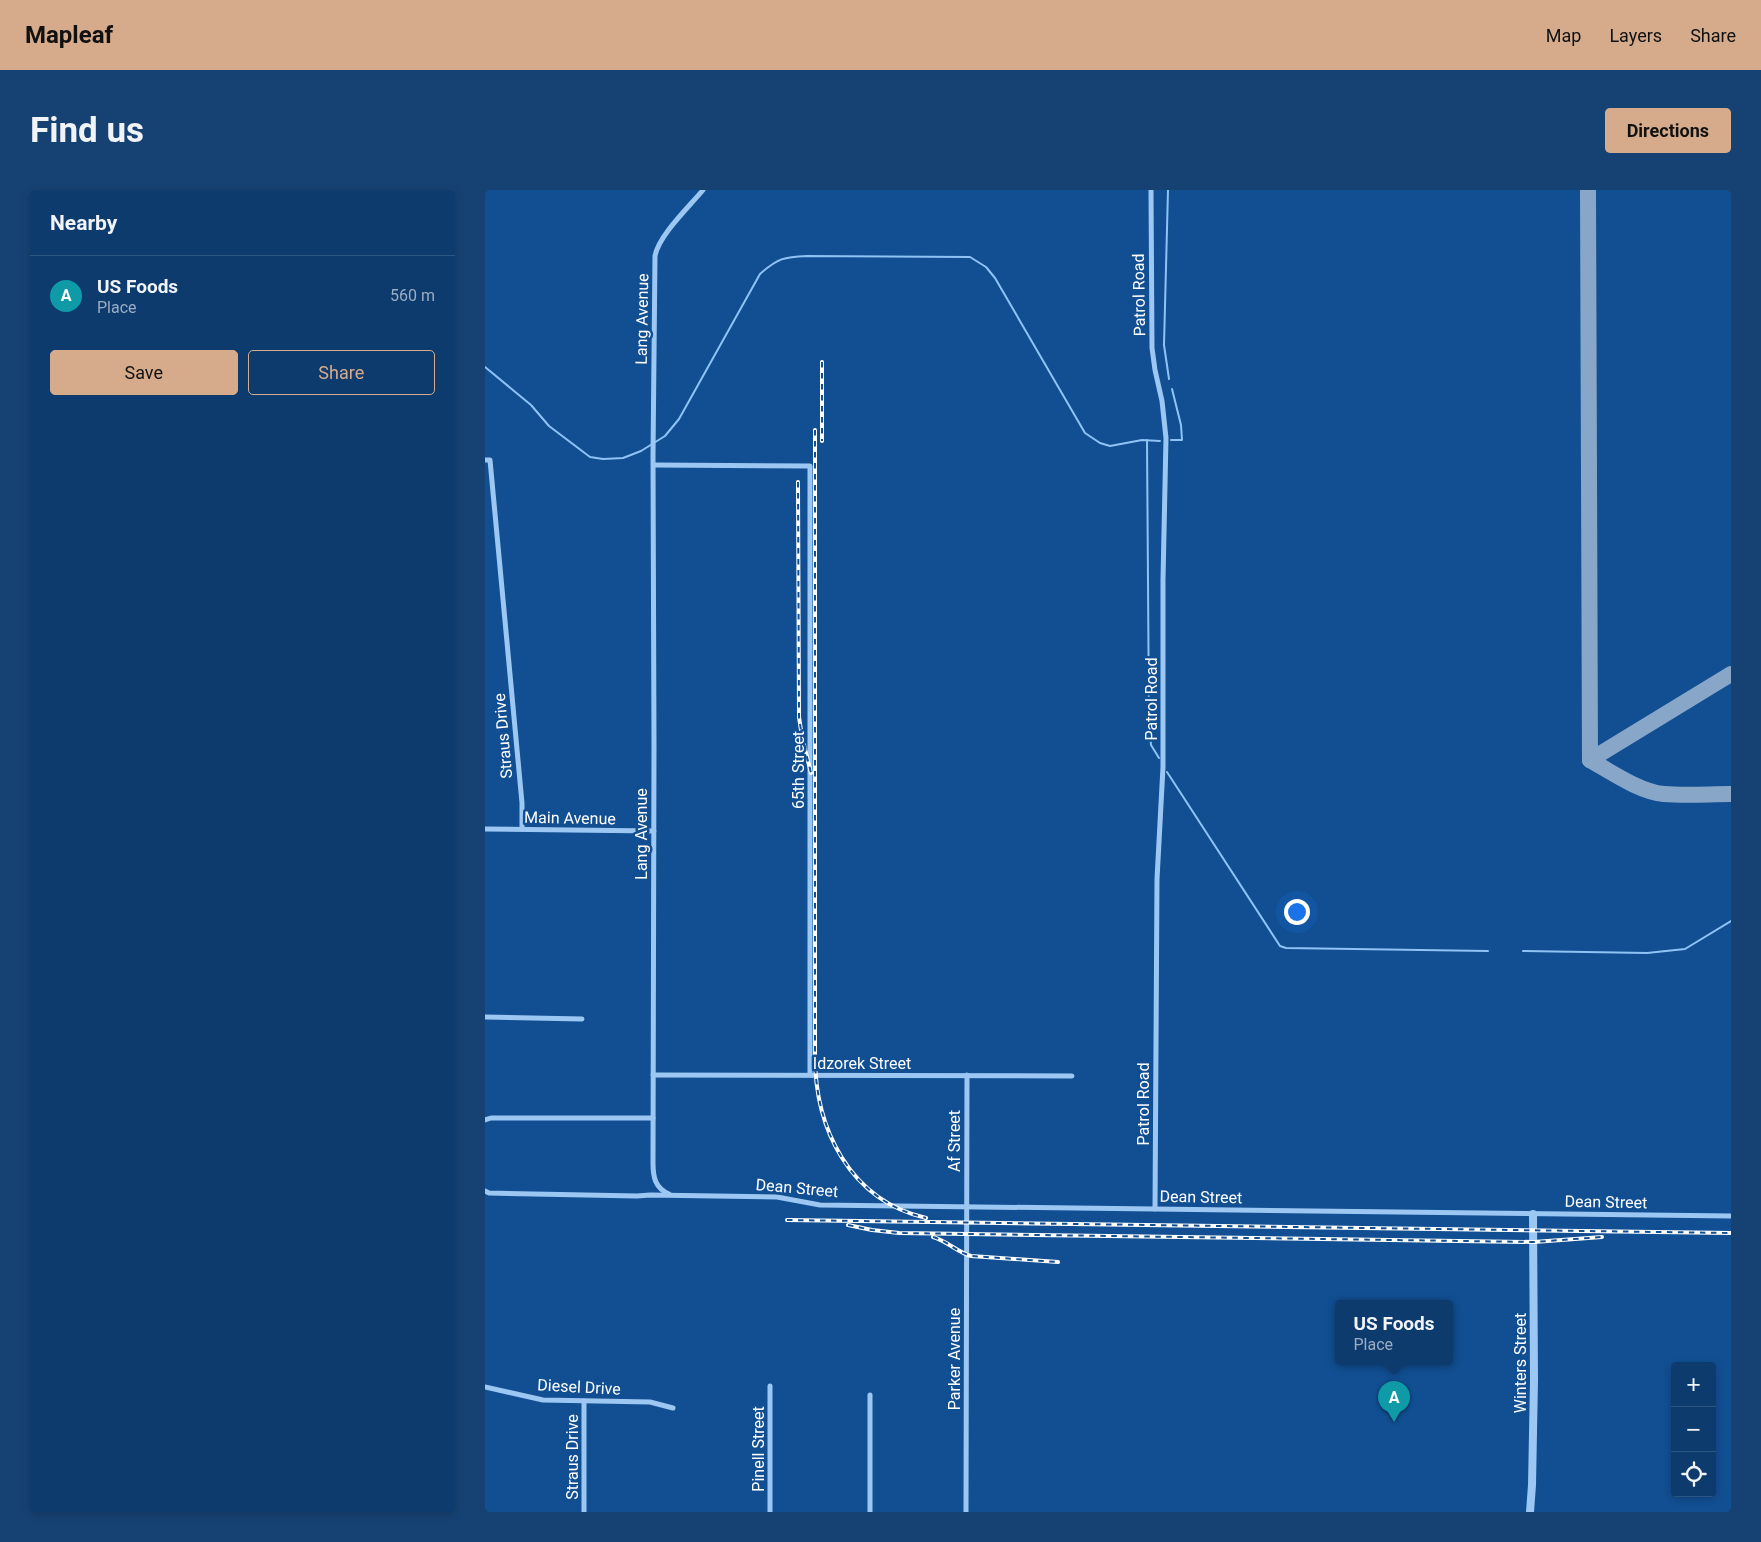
<!DOCTYPE html>
<meta charset="utf-8">
<style>
body{margin:0;font-family:Roboto,sans-serif;background:#164273;color:#f1f3f6}
.controls{position:absolute;right:15px;bottom:15px;display:grid;overflow:hidden;border-radius:5px;box-shadow:0 2px 8px #0003}
.controls button{width:45px;height:45px;display:grid;place-items:center;padding:0;border:0;border-bottom:1px solid #2d5581;background:#0d3b6e;color:#f1f3f6;font:25px sans-serif}
.you{position:absolute;left:811px;top:721px;width:18px;height:18px;margin:-12px;border:4px solid #fff;border-radius:50%;background:#1a73e8;box-shadow:0 0 0 8px #1a73e833}
.badge{display:grid;place-items:center;width:32px;height:32px;border-radius:50%;background:#d6ab8b;color:#fff;font-size:16px;font-weight:700}
.pin{position:absolute;translate:-50% -41px;filter:drop-shadow(0 1px 2px #0008)}
.pin::after{content:'';position:absolute;top:26px;width:18px;height:15px;background:inherit;clip-path:polygon(0 0,100% 0,50% 100%)}
.popup{position:absolute;left:850px;top:1110px;width:118px;height:65px;box-sizing:border-box;display:grid;place-content:center;border-radius:5px;background:#0d3b6e;filter:drop-shadow(0 1px 4px #0005);font-size:16px;white-space:nowrap;color:#9aadc2}
.popup b{font-size:19px;color:#f1f3f6}
.popup::after{content:'';position:absolute;left:50%;top:100%;margin-left:-10px;border:10px solid transparent;border-top-color:#0d3b6e}
.list{margin:0;padding:0;list-style:none}
h2{display:flex;justify-content:space-between;align-items:center;height:65px;margin:0;padding:0 20px;font-size:21px}
h2 small{font-size:16px;font-weight:400;color:#9aadc2}
.list li{display:grid;grid-template-columns:32px 1fr auto;gap:15px;align-items:center;box-sizing:border-box;height:80px;padding:0 20px;border-top:1px solid #2d5581}
.list b{display:block;font-size:19px;white-space:nowrap}
.list p{margin:0;font-size:16px;white-space:nowrap;color:#9aadc2}
.list em{font-size:16px;font-style:normal;color:#9aadc2}
.actions{display:flex;gap:10px;padding:15px 20px}
.actions a{flex:1;padding:11px 0;border:1px solid #d6ab8b;border-radius:5px;text-align:center;font-size:18px;color:#d6ab8b}
.actions .main{background:#d6ab8b;color:#111}
.icon{flex:none;width:28px;height:28px;fill:none;stroke:currentColor;stroke-width:2;stroke-linecap:round;stroke-linejoin:round}
.map{position:relative;flex:none;width:1246px;height:1322px;overflow:hidden;border-radius:5px}
header{display:flex;align-items:center;gap:30px;box-sizing:border-box;height:70px;padding:0 25px;background:#d6ab8b;color:#111}
header strong{font-size:24px}
nav{display:flex;gap:28px;margin-inline-start:auto;font-size:18px}
.intro{display:flex;align-items:center;justify-content:space-between;box-sizing:border-box;height:120px;padding:0 30px}
h1{margin:0;font-size:35px}
.button{padding:12px 22px;border-radius:5px;background:#d6ab8b;color:#111;font-size:18px;font-weight:700}
main{display:flex;gap:30px;padding:0 30px}
aside{flex:1;background:#0d3b6e;border-radius:5px;box-shadow:0 2px 8px #0003}
.map>svg:first-child{display:block}
.lines{fill:none;stroke-linecap:round;stroke-linejoin:round}
.stream{stroke:#8fc3f6;stroke-width:2}
.taxiway{stroke:#88a7c8;stroke-width:16}
.minor{stroke:#9dc7f3;stroke-width:5}
.tertiary{stroke:#9dc7f3;stroke-width:8}
.rail-casing{stroke:#fff;stroke-width:4}
.rail{stroke:#114f92;stroke-width:2;stroke-dasharray:5.5;stroke-linecap:butt}
.labels{text-anchor:middle;dominant-baseline:central;stroke-width:5;stroke-linejoin:round;paint-order:stroke}
.street-label{font-size:16px;fill:#fff;stroke:#114f92}
</style>
<header>
<strong>Mapleaf</strong>
<nav><a>Map</a><a>Layers</a><a>Share</a></nav>
</header>
<div class="intro"><h1>Find us</h1><a class="button">Directions</a></div>
<main>
<aside>
<h2>Nearby<small></small></h2>
<ul class="list">
<li><span class="badge" style="background:#0f9aa8">A</span><div><b>US Foods</b><p>Place</p></div><em>560 m</em></li>
</ul>
<div class="actions"><a class="main">Save</a><a>Share</a></div>
</aside>
<div class="map">
<svg width="1246" height="1322" viewBox="0 0 1246 1322">
<rect width="100%" height="100%" fill="#114f92"/>
<g class="lines">
<!-- stream -->
<g class="stream">
<polyline points="683,0 679,155 684,189"/>
<path d="M0,177L46,215L64,236L105,267L118,269L138,268L156,261L180,246L194,229L275,84C293,68 299,67 322,66L485,67L501,77L510,88L600,243L615,253L625,256L657,250L675,251"/>
<polyline points="662,250 664,533 666,555 674,568"/>
<polyline points="686,250 697,250 696,235 687,199"/>
<polyline points="682,582 795,756 801,758 1003,761"/>
<polyline points="1038,761 1162,763 1200,759 1246,731"/>
</g>
<!-- taxiway -->
<g class="taxiway">
<polyline points="1103,0 1105,570"/>
<polyline points="1105,570 1246,484"/>
<path d="M1105,570C1126,582 1155,602 1179,604C1201,606 1224,604 1246,604"/>
</g>
<!-- minor -->
<g class="minor">
<polyline points="666,0 667,158 670,180 677,211 681,248 678,390 678,577 672,689 670,1019"/>
<polyline points="0,270 5,270 37,613 37,639"/>
<polyline points="169,275 325,276 325,885"/>
<polyline points="0,639 169,641"/>
<polyline points="0,827 97,829"/>
<polyline points="168,885 587,886"/>
<polyline points="0,930 6,928 168,928"/>
<polyline points="0,1001 4,1003 152,1006 165,1005 292,1007 335,1015 1246,1026"/>
<path d="M184,1004C170,998 168,987 168,973L169,554L168,265L170,66C174,45 204,17 218,0"/>
<polyline points="285,1196 285,1322"/>
<polyline points="0,1197 58,1210 165,1212 188,1218"/>
<polyline points="99,1322 99,1211"/>
<polyline points="385,1322 385,1205"/>
<polyline points="481,1322 482,885"/>
</g>
<!-- tertiary -->
<polyline class="tertiary" points="1045,1322 1047,1295 1049,1190 1048,1024"/>
<!-- rail casing -->
<g class="rail-casing">
<g id="rail">
<polyline points="337,172 337,251"/>
<path d="M330,240V866C330,938 364,1010 441,1028"/>
<polyline points="313,292 314,527 317,547 326,583"/>
<polyline points="302,1030 1246,1043"/>
<polyline points="363,1035 387,1040 414,1043 1049,1052 1117,1047"/>
<path d="M448,1047C462,1051 472,1062 486,1066L573,1072"/>
</g>
</g>
<!-- rail -->
<use href="#rail" class="rail"/>
</g>
<g class="labels">
<!-- street labels -->
<g class="street-label">
<text transform="translate(654 105) rotate(-91)">Patrol Road</text>
<text transform="translate(157 129) rotate(-89)">Lang Avenue</text>
<text transform="translate(666 509) rotate(-90)">Patrol Road</text>
<text transform="translate(18 546) rotate(-95)">Straus Drive</text>
<text transform="translate(313 580) rotate(-90)">65th Street</text>
<text transform="translate(85 628) rotate(1)">Main Avenue</text>
<text transform="translate(156 644) rotate(-90)">Lang Avenue</text>
<text x="377" y="873">Idzorek Street</text>
<text transform="translate(658 914) rotate(-90)">Patrol Road</text>
<text transform="translate(469 951) rotate(-90)">Af Street</text>
<text transform="translate(312 998) rotate(5)">Dean Street</text>
<text transform="translate(716 1007) rotate(1)">Dean Street</text>
<text transform="translate(1121 1012) rotate(1)">Dean Street</text>
<text transform="translate(469 1169) rotate(-90)">Parker Avenue</text>
<text transform="translate(1035 1173) rotate(-90)">Winters Street</text>
<text transform="translate(94 1197) rotate(3)">Diesel Drive</text>
<text transform="translate(273 1259) rotate(-90)">Pinell Street</text>
<text transform="translate(87 1267) rotate(-90)">Straus Drive</text>
</g>
</g>
</svg>
<div class="controls">
<button>+</button>
<button>−</button>
<button><svg class="icon" aria-label="locate" viewBox="0 0 24 24"><circle cx="12" cy="12" r="6"/><path d="M12 2v4M12 18v4M2 12h4M18 12h4"/></svg></button>
</div>
<div class="you"></div>
<div class="pin badge" style="left:909px;top:1232px;background:#0f9aa8">A</div>
<div class="popup"><b>US Foods</b>Place</div>
</div>
</main>
